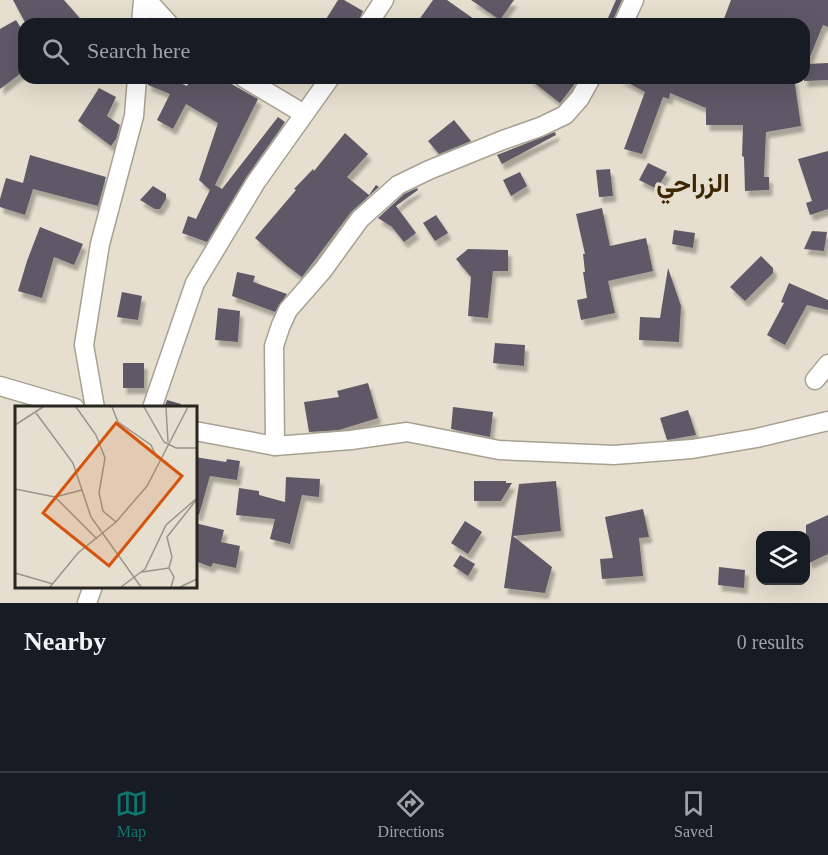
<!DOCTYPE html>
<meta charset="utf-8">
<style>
body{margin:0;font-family:"Times New Roman",Vazirmatn,serif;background:#20242c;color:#f1f3f6}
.controls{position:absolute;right:18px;bottom:18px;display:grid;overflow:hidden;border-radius:12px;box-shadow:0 6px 24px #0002}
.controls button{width:54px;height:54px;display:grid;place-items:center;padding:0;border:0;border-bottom:2px solid #363941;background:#171b24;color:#f1f3f6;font:30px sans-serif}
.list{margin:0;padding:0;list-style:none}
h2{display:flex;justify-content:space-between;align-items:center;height:78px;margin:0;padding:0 24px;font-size:26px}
h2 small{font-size:20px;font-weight:400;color:#9ea1a6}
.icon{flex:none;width:33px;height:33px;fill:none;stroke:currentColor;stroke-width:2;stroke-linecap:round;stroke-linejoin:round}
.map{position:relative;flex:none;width:828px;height:603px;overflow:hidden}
.search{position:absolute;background:#171b24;box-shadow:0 6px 24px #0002;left:18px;right:18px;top:18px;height:66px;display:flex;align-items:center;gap:15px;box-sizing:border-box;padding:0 21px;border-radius:18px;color:#9ea1a6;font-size:22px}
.sheet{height:168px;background:#171b24}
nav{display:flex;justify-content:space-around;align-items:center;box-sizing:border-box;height:84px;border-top:2px solid #363941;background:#171b24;font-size:16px;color:#9ea1a6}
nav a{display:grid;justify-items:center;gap:3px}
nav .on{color:#0f766e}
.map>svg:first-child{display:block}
.building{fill:#5f5966;filter:url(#shadow)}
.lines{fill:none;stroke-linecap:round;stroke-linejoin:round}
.minor-casing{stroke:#a8a192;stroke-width:21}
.minor{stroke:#fff;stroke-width:18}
.labels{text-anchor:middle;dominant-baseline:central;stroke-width:6;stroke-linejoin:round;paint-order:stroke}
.district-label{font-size:26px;font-weight:bold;fill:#3f2703;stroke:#e6dfcf}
.inset-road{fill:none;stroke:#9a9589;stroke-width:1.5}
.view{fill:#d5540e;fill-opacity:0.15;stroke:#d5540e;stroke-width:3}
.inset-edge{fill:none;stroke:#292620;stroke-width:3}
</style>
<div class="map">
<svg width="828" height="603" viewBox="0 0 828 603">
<defs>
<filter id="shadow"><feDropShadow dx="3.5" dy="6" stdDeviation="1.5" flood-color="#0004"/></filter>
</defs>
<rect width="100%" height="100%" fill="#e6dfcf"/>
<!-- building -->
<g class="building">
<polygon points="13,0 64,0 85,24 26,24"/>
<polygon points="338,0 344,0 363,11 357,24 323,24"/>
<polygon points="433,0 447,0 481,24 416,24"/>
<polygon points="471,0 514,0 500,20"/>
<polygon points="616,0 622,0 613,20 608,18"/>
<polygon points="731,0 828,0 828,27 823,25 807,64 828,63 828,80 804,81 804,24 722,24"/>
<polygon points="16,20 24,33 24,71 0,89 0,29"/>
<polygon points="148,78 168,78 187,86 191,78 221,78 258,99 215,185 222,189 278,117 285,122 247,176 207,242 182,233 188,216 196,219 210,190 199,180 218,123 186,104 173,129 157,120 170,94 148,85"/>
<polygon points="528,78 571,78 576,82 560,103"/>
<polygon points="619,78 794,78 801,126 766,132 764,177 769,177 769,190 745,191 744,157 742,156 743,125 706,125 706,108 670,93 669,99 663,97 642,154 624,149 645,92"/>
<polygon points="99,88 116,97 107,116 120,125 116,139 111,146 78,121"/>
<polygon points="454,120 471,141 439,154 428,141"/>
<polygon points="555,132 556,135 502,164 497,155"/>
<polygon points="345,133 368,154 347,177 369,195 376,185 379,187 351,212 302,277 287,266 255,238 296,190 294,189 313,169 314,171"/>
<polygon points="828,151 828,209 810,215 806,203 812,201 798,159"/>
<polygon points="30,155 106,177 98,206 33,189 25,215 0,207 0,199 6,178 23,183"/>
<polygon points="648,163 667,172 657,189 639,180"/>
<polygon points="610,169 613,196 599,197 596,170"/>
<polygon points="520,172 527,186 511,196 503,180"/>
<polygon points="153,186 166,194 166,199 160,209 155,209 140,200"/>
<polygon points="417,188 418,190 396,206 416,233 404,242 392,227 378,218 404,194"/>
<polygon points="602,208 610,246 646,238 653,271 608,281 615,313 581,320 577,300 587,298 583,272 585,272 583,254 585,254 576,214"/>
<polygon points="436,215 448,233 435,241 423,223"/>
<polygon points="40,227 83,244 74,265 54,257 42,298 18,291 27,261"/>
<polygon points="674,230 695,233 693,248 672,244"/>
<polygon points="812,231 827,232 824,251 804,249"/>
<polygon points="468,249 508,250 508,271 493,271 488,318 468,316 471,277 456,259"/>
<polygon points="761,256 773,268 773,273 745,301 730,287"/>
<polygon points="668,268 681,306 679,342 639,340 640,317 660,318"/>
<polygon points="237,272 255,276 253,282 287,294 275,312 232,296"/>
<polygon points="789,283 828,300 828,310 807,305 785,345 767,335 784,303 781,302"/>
<polygon points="122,292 142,296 138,320 117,317"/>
<polygon points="218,308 240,311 238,342 215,340"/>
<polygon points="495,343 525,345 524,366 493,363"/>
<rect x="123" y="363" width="21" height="25"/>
<polygon points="368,383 378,418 339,430 309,432 304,402 339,397 337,391"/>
<polygon points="167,400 181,404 180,408 164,408"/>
<polygon points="453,407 493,412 490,437 451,429"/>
<polygon points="688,410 696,435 667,440 660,418"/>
<polygon points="195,457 226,462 227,459 240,461 237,480 210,476 199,515 195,514"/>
<polygon points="286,477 320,479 319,497 302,495 290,544 270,539 275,519 236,515 239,488 259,491 259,495 285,502"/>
<polygon points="474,481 506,481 506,483 512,483 501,501 474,501"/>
<polygon points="556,481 561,531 513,536 552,567 545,593 504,588 519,484"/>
<polygon points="643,509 649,537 639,538 643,576 602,579 600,559 613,558 605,517"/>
<polygon points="828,515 828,554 809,563 806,555 806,525"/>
<polygon points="465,521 482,532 468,554 451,543"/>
<polygon points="195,523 224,530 221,542 240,546 236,568 213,563 211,567 195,561"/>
<polygon points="460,555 475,564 468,576 453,566"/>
<polygon points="719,567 745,570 744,588 718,585"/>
</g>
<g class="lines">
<!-- minor casing -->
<g class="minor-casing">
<g id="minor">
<polyline points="147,0 169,24"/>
<polyline points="141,24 143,0"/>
<polyline points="368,24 384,0"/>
<polyline points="623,24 634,0"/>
<polyline points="244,78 304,114"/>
<polyline points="815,380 828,364"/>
<polyline points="0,386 75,408"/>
<polyline points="95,408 84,345 100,244 134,116 137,78"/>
<polyline points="152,408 195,283 256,182 330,78"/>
<polyline points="195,431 275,446 351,440 407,432 499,450 614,455 692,449 757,438 828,421"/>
<polyline points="275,446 274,346 281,325 288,310 323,270 360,219 398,185 429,170 503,140 540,127 565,115 580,98 591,78"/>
<polyline points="87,603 93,586"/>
</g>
</g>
<!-- minor -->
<use href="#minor" class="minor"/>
</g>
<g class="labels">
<!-- district labels -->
<g class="district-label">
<text x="693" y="183">الزراحي</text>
</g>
</g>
<!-- overview -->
<g transform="translate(15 406)">
<rect width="182" height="182" fill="#e6dfcf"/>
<path class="inset-road" d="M61,1L81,29L90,52L84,87L88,105L101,116M97,1L103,16L136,39L142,52M129,1L149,36L161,42H182M151,1L153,36M21,7L58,57L76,111L126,181M0,19L28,1M0,83L40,91L67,84M41,92L82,133M127,166L154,162M0,167L38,178M35,181L63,147L101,116L132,80L173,1M106,181L130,163L151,119L182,92M156,181L159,171L154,162L157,151L152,131L182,93M165,181L182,173"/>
<path class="view" d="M101,17L167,70L94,160L28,107Z"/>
<rect width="182" height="182" class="inset-edge"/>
</g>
</svg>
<div class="controls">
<button><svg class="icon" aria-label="layers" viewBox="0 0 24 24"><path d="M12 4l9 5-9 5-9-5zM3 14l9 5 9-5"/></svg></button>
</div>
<div class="search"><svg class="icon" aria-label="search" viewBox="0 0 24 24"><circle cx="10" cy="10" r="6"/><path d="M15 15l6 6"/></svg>Search here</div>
</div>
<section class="sheet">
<h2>Nearby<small>0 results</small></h2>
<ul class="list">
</ul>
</section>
<nav>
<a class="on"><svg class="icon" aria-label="map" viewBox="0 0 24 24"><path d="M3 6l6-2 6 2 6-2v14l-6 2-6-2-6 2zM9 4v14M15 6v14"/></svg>Map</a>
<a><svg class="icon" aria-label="directions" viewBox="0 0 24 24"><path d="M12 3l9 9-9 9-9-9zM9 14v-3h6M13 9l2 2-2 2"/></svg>Directions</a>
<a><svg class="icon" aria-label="saved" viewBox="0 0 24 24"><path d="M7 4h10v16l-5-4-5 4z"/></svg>Saved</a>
</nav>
